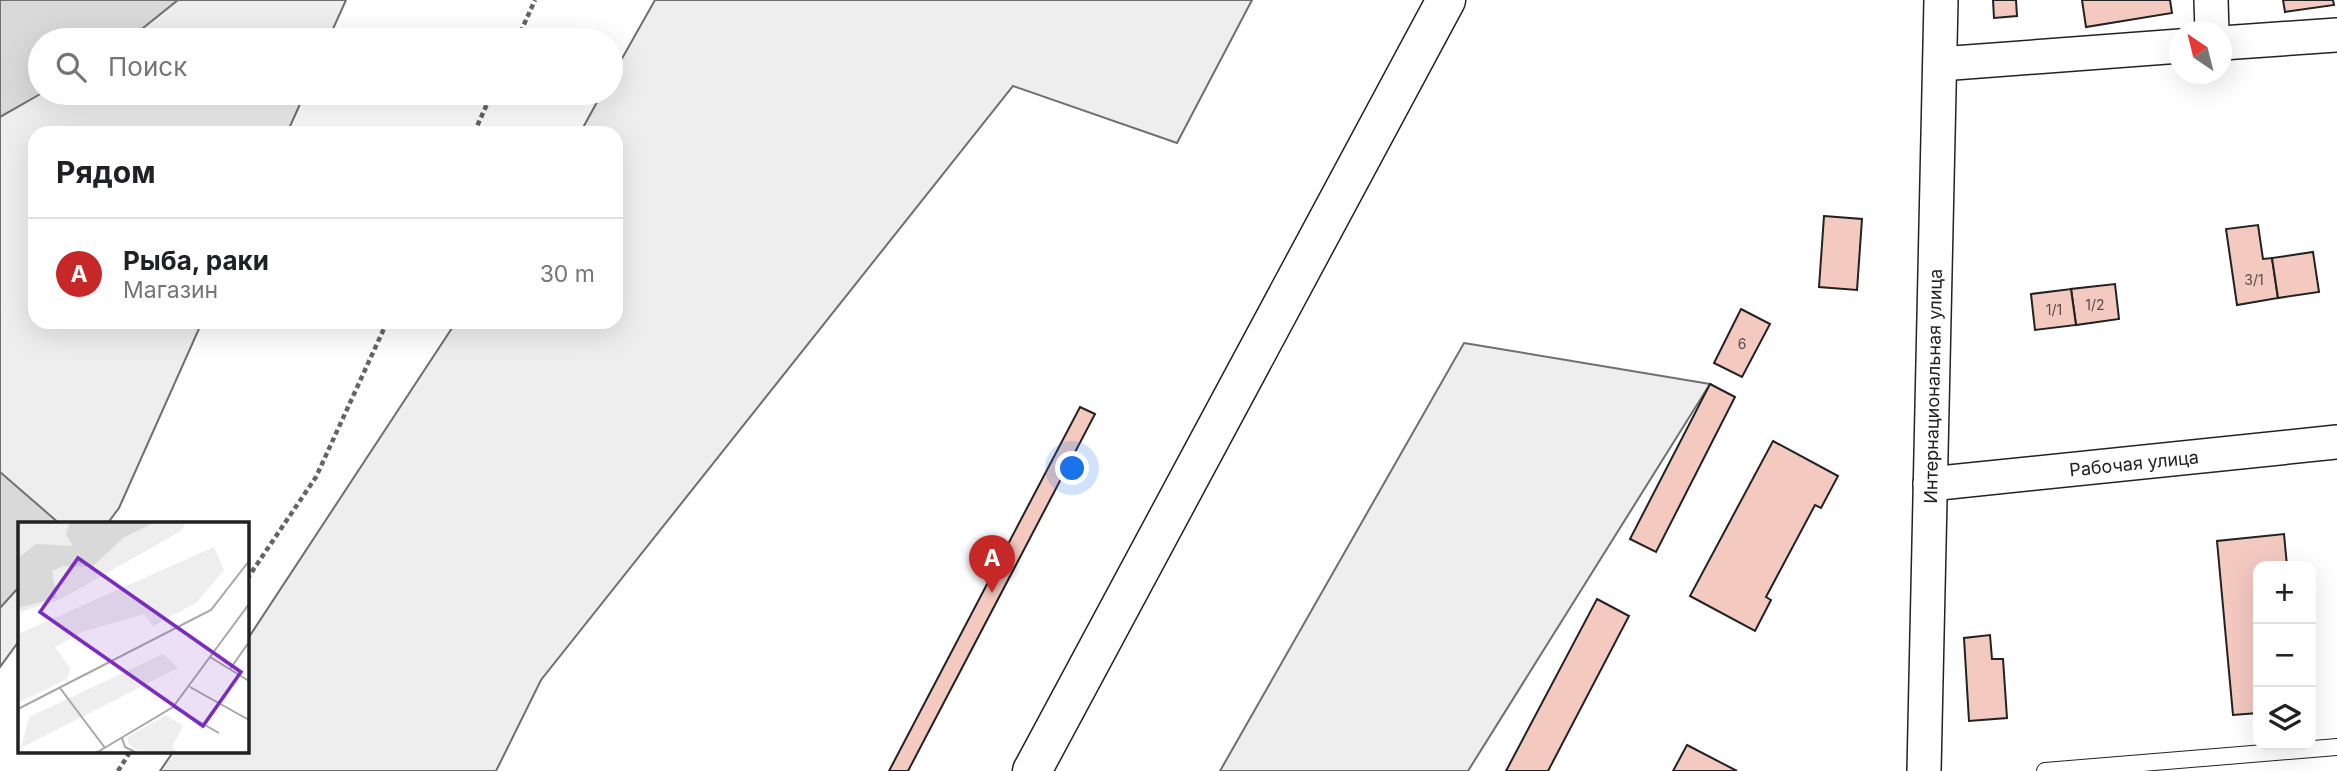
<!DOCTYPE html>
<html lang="ru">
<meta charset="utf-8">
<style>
body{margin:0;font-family:Inter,sans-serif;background:#f2f2f2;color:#202124}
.controls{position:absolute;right:21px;bottom:21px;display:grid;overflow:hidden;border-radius:14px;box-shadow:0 7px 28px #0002}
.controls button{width:63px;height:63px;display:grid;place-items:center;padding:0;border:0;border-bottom:2px solid #e0e0e0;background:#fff;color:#202124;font:35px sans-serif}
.compass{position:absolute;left:2169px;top:21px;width:63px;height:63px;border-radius:50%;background:#fff;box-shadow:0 7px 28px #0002;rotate:325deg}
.you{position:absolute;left:1073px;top:469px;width:24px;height:24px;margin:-18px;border:5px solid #fff;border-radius:50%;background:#1a73e8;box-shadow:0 0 0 10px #1a73e833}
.badge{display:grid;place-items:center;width:46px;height:46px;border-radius:50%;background:#c62828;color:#fff;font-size:23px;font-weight:700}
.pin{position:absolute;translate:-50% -58px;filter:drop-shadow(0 2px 4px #0008)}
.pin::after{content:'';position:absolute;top:37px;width:24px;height:21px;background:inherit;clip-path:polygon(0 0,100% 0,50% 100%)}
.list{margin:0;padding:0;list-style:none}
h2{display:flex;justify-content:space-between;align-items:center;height:91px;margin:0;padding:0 28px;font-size:30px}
h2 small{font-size:23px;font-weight:400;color:#757577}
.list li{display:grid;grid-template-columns:46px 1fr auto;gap:21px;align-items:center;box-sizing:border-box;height:112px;padding:0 28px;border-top:2px solid #e0e0e0}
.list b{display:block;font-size:26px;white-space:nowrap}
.list p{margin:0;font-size:23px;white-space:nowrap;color:#757577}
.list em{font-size:23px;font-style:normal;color:#757577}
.icon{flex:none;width:38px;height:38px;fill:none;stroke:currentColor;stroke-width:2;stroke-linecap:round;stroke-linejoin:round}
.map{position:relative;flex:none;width:2337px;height:771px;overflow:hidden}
.search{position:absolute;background:#fff;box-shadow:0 7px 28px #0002;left:28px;top:28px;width:595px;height:77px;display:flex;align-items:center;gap:18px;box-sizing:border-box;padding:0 24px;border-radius:38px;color:#757577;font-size:26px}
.panel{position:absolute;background:#fff;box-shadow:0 7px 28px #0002;left:28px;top:126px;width:595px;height:203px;border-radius:21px}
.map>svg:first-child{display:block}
.green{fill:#eee;stroke:#6f6f6f;stroke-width:2}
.water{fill:#d9d9d9;stroke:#6f6f6f;stroke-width:2}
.building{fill:#f3c9c0;stroke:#222;stroke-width:2}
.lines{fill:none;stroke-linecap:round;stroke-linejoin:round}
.lane-casing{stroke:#222;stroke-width:18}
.street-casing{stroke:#222;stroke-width:36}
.highway-casing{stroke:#222;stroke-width:41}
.path{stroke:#646464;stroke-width:4.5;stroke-dasharray:5 3.5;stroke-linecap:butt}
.lane{stroke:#fff;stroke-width:16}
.street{stroke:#fff;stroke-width:33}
.highway{stroke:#fff;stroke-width:38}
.labels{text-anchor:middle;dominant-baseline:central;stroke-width:5;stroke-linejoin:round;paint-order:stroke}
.number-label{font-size:14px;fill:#564c4a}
.street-label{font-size:18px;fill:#222;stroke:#fff}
.inset-road{fill:none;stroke:#a7a7a7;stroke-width:2}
.view{fill:#7b2cbf;fill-opacity:0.15;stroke:#7b2cbf;stroke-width:3.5}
.inset-edge{fill:none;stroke:#222;stroke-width:3.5}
</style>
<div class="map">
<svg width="2337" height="771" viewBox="0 0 2337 771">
<rect width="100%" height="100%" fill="#fff"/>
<!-- green -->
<g class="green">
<polygon points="0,0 346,0 328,40 40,40 40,93 305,93 287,133 35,133 35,322 202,322 119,508 107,524 19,524 19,641 0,667"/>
<polygon points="655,0 1252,0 1177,143 1013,86 541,680 496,771 160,771 173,752 247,752 247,640 456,322 616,322 616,133 580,133 602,93 611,93 611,78"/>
<polygon points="1464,343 1710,384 1468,771 1220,771"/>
</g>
<!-- water -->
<g class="water">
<polygon points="0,0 178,0 128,40 40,40 42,93 0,117"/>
<polygon points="0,472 60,524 19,524 19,587 0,608"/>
</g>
<!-- building -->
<g class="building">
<polygon points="1993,0 2016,0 2017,16 1994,18"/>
<polygon points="2082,0 2170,0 2172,13 2086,27"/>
<polygon points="2283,0 2333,0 2334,5 2285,12"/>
<polygon points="1824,216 1862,219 1857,290 1819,287"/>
<polygon points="2258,225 2263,259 2272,258 2278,298 2237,305 2226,229"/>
<polygon points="2313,252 2319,292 2278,298 2272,258"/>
<polygon points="2115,284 2119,319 2076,325 2071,289"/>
<polygon points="2071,289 2076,325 2035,330 2031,294"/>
<polygon points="1741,309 1770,324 1742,377 1714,363"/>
<polygon points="1710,384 1735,397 1656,552 1630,539"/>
<polygon points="1080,407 1095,414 908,771 889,771"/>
<polygon points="1773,441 1838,476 1821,508 1815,505 1766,597 1771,600 1755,631 1690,596"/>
<polygon points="2284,534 2287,566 2258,566 2258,713 2233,715 2217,541"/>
<polygon points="1597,599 1629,616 1548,771 1506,771"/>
<polygon points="1990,635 1992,659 2003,659 2007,718 1969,721 1964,638"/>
<polygon points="1687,745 1737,771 1673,771"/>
</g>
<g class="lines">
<!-- lane casing -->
<g class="lane-casing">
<polyline id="lane" points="2045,771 2337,747"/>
</g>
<!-- street casing -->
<g class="street-casing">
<g id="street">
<polyline points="2211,0 2212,32"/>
<polyline points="2222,43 2337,35"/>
<polyline points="1940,64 2180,46"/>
<path id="s1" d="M1930,484L2337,442"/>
<path id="s2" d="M1924,771L1941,0"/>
</g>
</g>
<!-- highway casing -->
<g class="highway-casing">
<polyline id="highway" points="1032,771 1446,0"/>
</g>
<!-- path -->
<g class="path">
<polyline points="517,40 535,0"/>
<polyline points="474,133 492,93"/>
<polyline points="247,579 316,477 387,322"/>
<polyline points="118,771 130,752"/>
</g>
<!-- lane -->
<use href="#lane" class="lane"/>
<!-- street -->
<use href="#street" class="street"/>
<!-- highway -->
<use href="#highway" class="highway"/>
</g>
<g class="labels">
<!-- number labels -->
<g class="number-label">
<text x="2254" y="279">3/1</text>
<text x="2095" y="304">1/2</text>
<text x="2054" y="309">1/1</text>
<text x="1742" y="343">6</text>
</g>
<!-- street labels -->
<g class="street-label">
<text stroke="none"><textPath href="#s2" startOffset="385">Интернациональная улица</textPath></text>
<text stroke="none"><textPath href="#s1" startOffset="205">Рабочая улица</textPath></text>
</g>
</g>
<!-- overview -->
<g transform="translate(18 522)">
<rect width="231" height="231" fill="#fff"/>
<path d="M0,0H168L163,9L43,77L0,91ZM196,25L206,48L178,81L135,104L126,92L64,110L37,125L52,146L49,157L0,181V112ZM145,132L160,146L3,226L11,195ZM148,193L165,204L154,225L161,231H124L110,222V215Z" fill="#eee"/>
<path d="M52,0H137L105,16L74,45L46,44L34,49L39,76L0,86V36L18,22L55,24L48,12Z" fill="#d9d9d9"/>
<path class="inset-road" d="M192,135L231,159M212,147L231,120M172,165L231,198M42,166L87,226M155,185L201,211M0,187L193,88L231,39M104,216L107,225L119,231M78,231L155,185L231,82"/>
<path class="view" d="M60,36L223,150L185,204L22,90Z"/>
<rect width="231" height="231" class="inset-edge"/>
</g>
</svg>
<div class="controls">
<button>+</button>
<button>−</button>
<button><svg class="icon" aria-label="layers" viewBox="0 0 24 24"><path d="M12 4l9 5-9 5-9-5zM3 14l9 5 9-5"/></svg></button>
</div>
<svg class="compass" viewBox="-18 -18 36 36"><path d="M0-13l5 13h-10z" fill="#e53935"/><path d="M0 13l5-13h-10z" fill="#757577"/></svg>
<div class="you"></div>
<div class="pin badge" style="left:992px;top:593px">A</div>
<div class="search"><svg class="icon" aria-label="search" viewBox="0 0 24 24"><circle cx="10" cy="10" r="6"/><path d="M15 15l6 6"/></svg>Поиск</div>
<section class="panel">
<h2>Рядом<small></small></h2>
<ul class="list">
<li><span class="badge">A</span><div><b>Рыба, раки</b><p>Магазин</p></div><em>30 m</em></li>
</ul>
</section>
</div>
